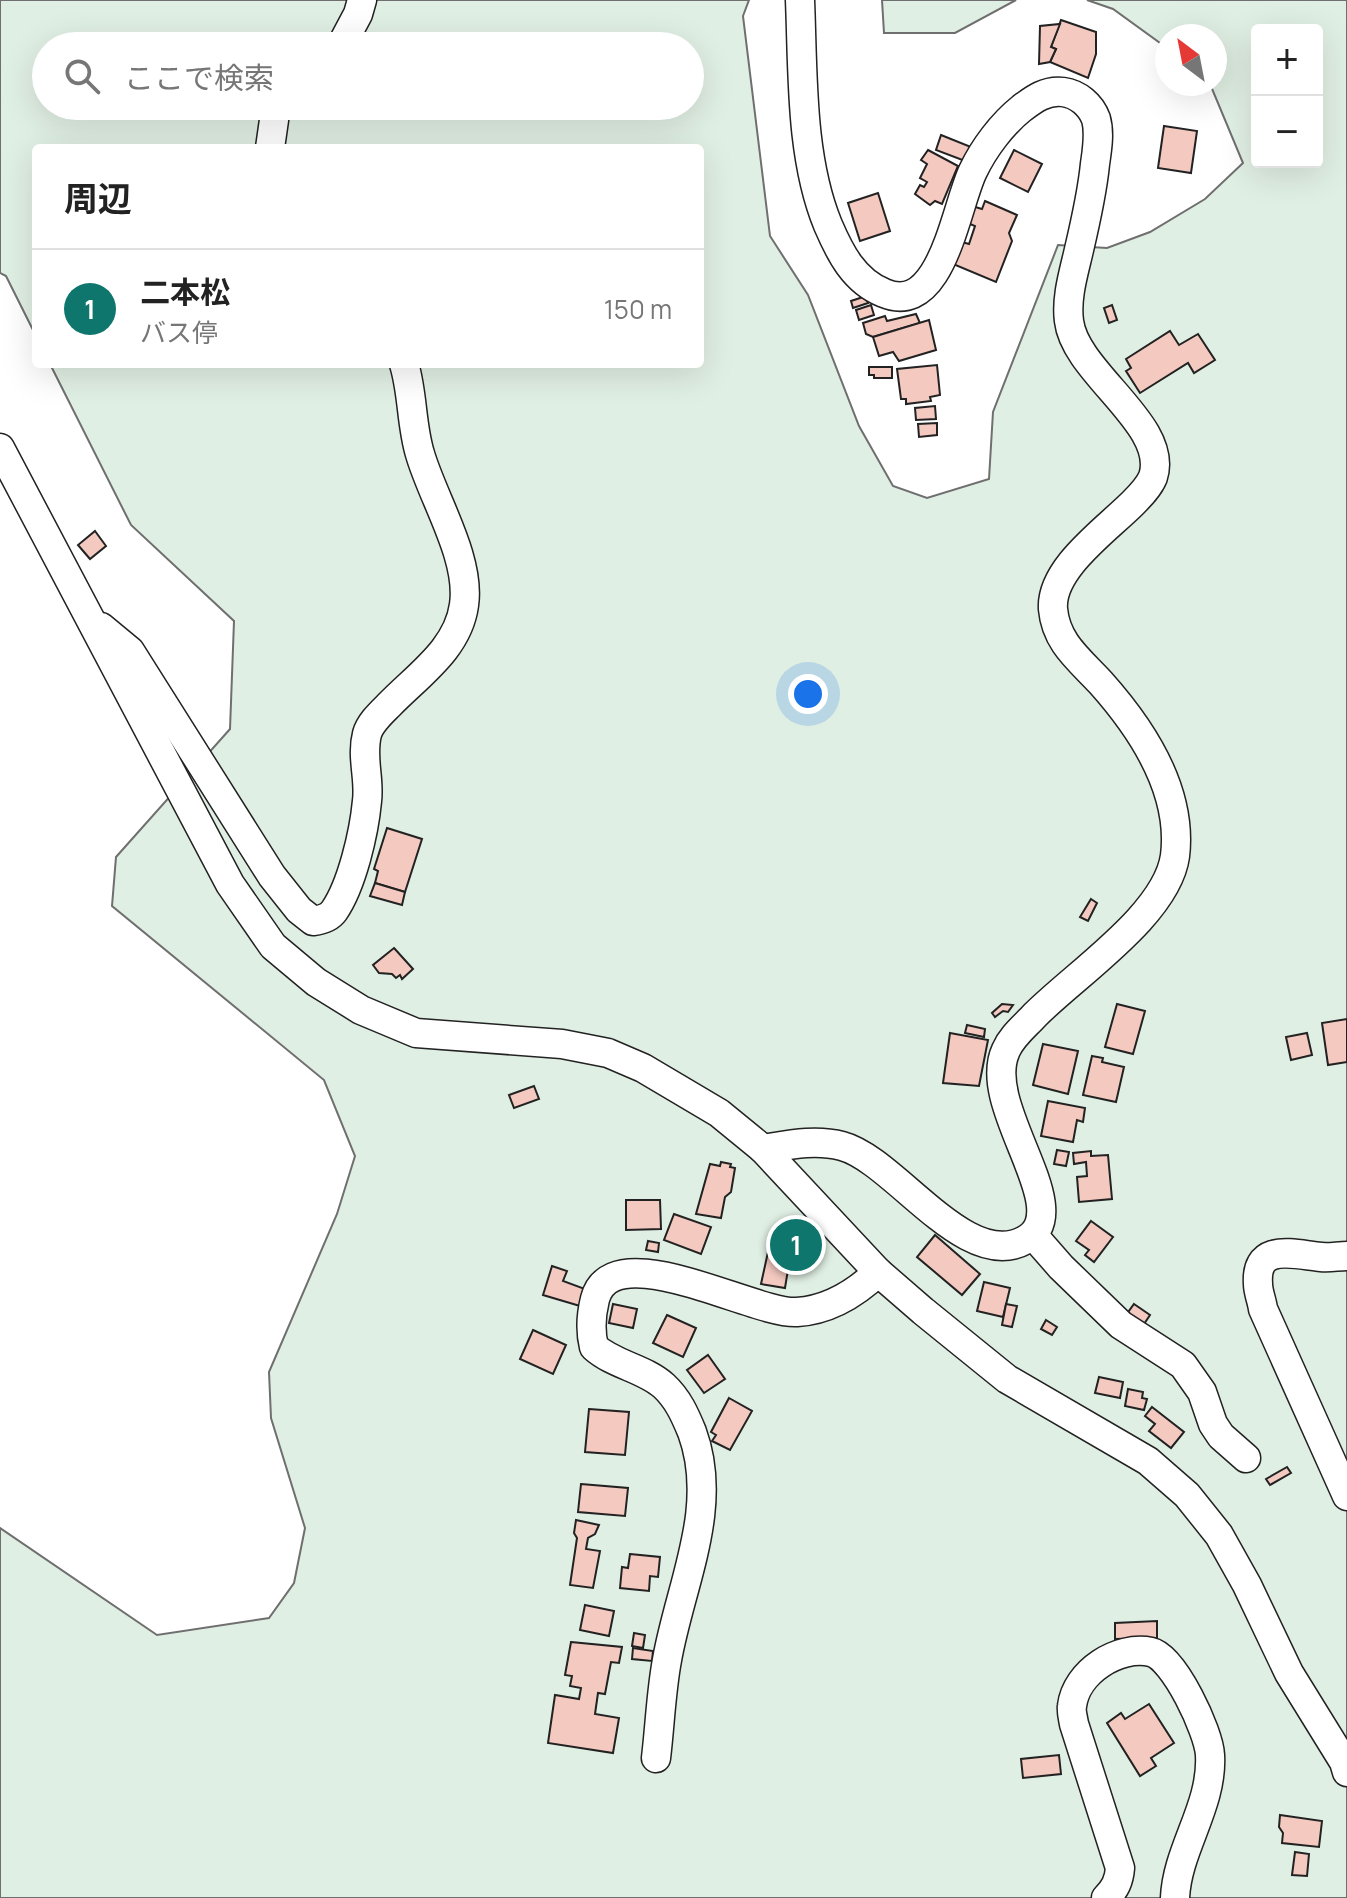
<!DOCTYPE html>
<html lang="ja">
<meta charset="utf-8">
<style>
body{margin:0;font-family:Manrope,"Noto Sans JP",sans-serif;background:#f2f2f2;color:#222}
.controls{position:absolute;right:24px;top:24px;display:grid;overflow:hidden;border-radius:8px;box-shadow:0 8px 32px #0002}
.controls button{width:72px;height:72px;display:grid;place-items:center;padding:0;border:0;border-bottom:2px solid #e0e0e0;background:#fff;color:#222;font:40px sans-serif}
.compass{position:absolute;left:1155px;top:24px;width:72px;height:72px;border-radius:50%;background:#fff;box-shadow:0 8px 32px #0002;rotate:328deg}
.you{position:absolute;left:808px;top:694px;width:28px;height:28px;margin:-20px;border:6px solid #fff;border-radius:50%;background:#1a73e8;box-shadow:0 0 0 12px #1a73e833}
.badge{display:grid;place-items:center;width:52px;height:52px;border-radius:50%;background:#0f766e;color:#fff;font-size:26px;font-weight:700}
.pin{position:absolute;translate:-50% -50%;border:4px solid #fff;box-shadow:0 2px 8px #0006}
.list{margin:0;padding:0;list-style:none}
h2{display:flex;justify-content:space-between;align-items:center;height:104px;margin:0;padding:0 32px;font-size:34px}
h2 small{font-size:26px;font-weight:400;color:#767676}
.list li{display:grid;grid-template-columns:52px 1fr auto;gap:24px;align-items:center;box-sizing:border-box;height:120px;padding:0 32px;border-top:2px solid #e0e0e0}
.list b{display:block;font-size:30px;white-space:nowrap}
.list p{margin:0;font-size:26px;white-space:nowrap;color:#767676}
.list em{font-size:26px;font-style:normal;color:#767676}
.icon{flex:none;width:44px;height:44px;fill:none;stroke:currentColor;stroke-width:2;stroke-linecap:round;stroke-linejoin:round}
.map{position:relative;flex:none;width:1347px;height:1898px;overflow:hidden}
.search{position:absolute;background:#fff;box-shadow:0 8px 32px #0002;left:32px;top:32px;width:672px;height:88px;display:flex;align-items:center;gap:20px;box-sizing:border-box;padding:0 28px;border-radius:44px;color:#767676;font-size:30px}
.panel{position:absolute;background:#fff;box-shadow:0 8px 32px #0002;left:32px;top:144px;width:672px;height:224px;border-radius:8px}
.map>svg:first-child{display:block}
.green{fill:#e0efe3;stroke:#6f6f6f;stroke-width:2;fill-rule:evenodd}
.building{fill:#f3c9c0;stroke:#222;stroke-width:2}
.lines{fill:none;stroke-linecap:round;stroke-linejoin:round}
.minor-casing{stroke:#222;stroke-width:31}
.minor{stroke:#fff;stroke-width:28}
</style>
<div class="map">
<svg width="1347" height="1898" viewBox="0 0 1347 1898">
<rect width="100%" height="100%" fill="#fff"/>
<!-- green -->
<g class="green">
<path d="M0,0H749L743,16L770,236L808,295L859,426L893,486L927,498L989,479L993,412L1058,245L1107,248L1150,232L1205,199L1243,163L1210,84H1215V36H1167V48L1113,9L1087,0H1347V1898H0V1528L157,1635L269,1618L294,1583L305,1528L271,1418L269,1372L337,1214L355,1156L324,1080L112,906L116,857L230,729L234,621L131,525L50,364H700V148H36V336L6,276L0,273ZM1257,30H1317V162H1257ZM46,46H690V106H46Z"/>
<polygon points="882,0 1016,0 955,33 884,33"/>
</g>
<!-- building -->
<g class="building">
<polygon points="1061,20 1096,32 1096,54 1088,78 1050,62 1056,49 1051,47"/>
<polygon points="1060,24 1051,47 1056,49 1050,62 1039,64 1040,26"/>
<polygon points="1164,126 1197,131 1191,173 1158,168"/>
<polygon points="941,135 971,147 965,161 936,150"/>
<polygon points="928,150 958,166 942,204 935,201 930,205 915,194 920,185 924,187 927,182 920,178 927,164 921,160"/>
<polygon points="1014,150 1042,164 1028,192 1000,178"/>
<polygon points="878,193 890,231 860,241 848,203"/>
<polygon points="985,201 1017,215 1009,233 1012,241 996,282 953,264 962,242 969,244 975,226 965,222 972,206 982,209"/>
<polygon points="866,296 868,303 853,308 851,301"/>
<polygon points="871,305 874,315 859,320 856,310"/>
<polygon points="1112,305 1117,320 1109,323 1104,308"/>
<polygon points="916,314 920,323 873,337 866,334 863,323 885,316 887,321"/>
<polygon points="929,320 936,350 899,361 893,352 879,356 873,337"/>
<polygon points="1170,331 1179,345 1198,334 1215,360 1194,373 1188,363 1140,393 1126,371 1131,368 1126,359"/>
<polygon points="937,365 940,395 930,397 931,401 906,404 906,399 901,399 897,369"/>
<polygon points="869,367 892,367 892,378 874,378 874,375 869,375"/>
<polygon points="935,406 936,419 916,420 915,408"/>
<polygon points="937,423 937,435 919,437 918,424"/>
<polygon points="95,531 106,546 90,559 78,545"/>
<polygon points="387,828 422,839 405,892 375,883 378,871 374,869"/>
<polygon points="375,883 405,892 402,905 370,896"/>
<polygon points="1091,899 1097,903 1088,921 1080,917"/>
<polygon points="394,948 413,969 402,979 400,975 396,978 392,974 379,973 373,965"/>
<polygon points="1002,1004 1013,1005 1008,1012 1003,1011 995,1017 992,1013"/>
<polygon points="1117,1004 1145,1011 1133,1054 1105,1047"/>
<polygon points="1347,1019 1347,1062 1328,1065 1322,1023"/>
<polygon points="967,1025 985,1029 984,1037 965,1033"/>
<polygon points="950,1033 988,1040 979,1086 943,1083"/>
<polygon points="1307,1033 1312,1055 1291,1060 1286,1037"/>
<polygon points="1043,1044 1078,1051 1068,1094 1033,1085"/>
<polygon points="1092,1056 1103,1058 1102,1062 1124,1067 1116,1102 1083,1095"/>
<polygon points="534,1086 539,1099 514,1108 509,1095"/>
<polygon points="1048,1101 1085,1108 1083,1122 1077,1120 1073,1142 1041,1136"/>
<polygon points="1057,1150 1069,1152 1066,1166 1054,1164"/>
<polygon points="1091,1151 1091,1156 1108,1155 1112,1199 1079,1202 1077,1177 1087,1176 1086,1162 1074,1164 1073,1153"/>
<polygon points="721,1162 731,1164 730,1167 735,1168 731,1192 725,1197 721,1218 696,1214 710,1164 720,1166"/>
<polygon points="626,1200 660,1200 661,1229 626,1230"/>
<polygon points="674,1214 711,1227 701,1254 664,1240"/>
<polygon points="1091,1221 1113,1237 1094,1262 1085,1255 1089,1250 1076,1241"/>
<polygon points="935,1235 980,1274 962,1295 917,1257"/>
<polygon points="648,1241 659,1243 658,1252 646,1250"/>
<polygon points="768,1252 790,1257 785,1288 761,1284"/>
<polygon points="552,1266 567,1271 563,1281 585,1289 580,1306 543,1295"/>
<polygon points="984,1282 1010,1288 1003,1317 977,1311"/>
<polygon points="613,1304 637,1309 633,1328 609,1323"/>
<polygon points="1006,1304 1017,1306 1012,1327 1002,1325"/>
<polygon points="1134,1304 1150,1315 1142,1327 1126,1315"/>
<polygon points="667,1315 696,1328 683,1357 653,1343"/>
<polygon points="1046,1320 1057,1327 1052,1335 1041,1329"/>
<polygon points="533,1330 566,1345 553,1374 520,1359"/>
<polygon points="708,1355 725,1379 704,1393 687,1370"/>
<polygon points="1099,1377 1123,1382 1120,1398 1095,1393"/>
<polygon points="1128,1389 1143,1392 1142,1398 1147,1399 1144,1410 1125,1406"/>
<polygon points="729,1398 752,1411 730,1450 712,1441 716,1435 711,1432"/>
<polygon points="1152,1407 1184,1432 1171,1448 1149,1431 1155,1424 1145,1416"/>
<polygon points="589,1409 629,1412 625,1455 585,1452"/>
<polygon points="1287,1467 1291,1473 1270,1485 1266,1479"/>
<polygon points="581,1484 628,1488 625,1516 578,1512"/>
<polygon points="576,1520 599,1525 595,1534 588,1538 586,1549 600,1551 593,1588 570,1585 577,1538 574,1533"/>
<polygon points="630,1554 660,1557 658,1577 650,1576 649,1591 620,1588 622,1567 628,1568"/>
<polygon points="585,1605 614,1611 609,1636 580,1630"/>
<polygon points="1157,1621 1157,1638 1115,1639 1115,1623"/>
<polygon points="634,1633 645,1635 643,1648 632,1646"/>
<polygon points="571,1642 622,1647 619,1663 611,1662 605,1694 598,1693 595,1714 619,1718 613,1753 548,1743 555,1695 579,1699 581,1688 570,1686 572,1676 565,1675"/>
<polygon points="633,1648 653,1651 652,1661 632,1659"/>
<polygon points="1149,1704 1174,1743 1151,1758 1156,1766 1140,1776 1107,1723 1121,1713 1125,1719"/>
<polygon points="1059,1755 1061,1774 1023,1778 1021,1759"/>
<polygon points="1280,1815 1322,1821 1319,1847 1282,1843 1283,1833 1279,1827"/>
<polygon points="1295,1852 1309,1854 1307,1876 1292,1875"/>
</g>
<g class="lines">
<!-- minor casing -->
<g class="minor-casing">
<g id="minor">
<polyline points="341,46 358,14 362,0"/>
<polyline points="270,148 276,106"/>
<polyline points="0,448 230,884 273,946 316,982 361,1010 416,1033 562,1044 608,1053 643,1068 719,1113 763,1149 878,1272 923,1311 1007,1379 1148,1461 1187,1495 1219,1535 1247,1585 1289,1673 1344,1762 1347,1772"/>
<path d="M101,627L130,651L272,876L299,910L313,921C321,920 329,918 334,911C352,885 364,833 367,801C370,779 361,757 367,734C370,723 381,713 389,705C418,675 458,649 464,605C471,558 433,499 420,454C411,425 413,393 404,364"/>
<path d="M763,1149C788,1145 815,1139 842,1146C895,1160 966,1273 1025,1240C1079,1210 979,1107 1006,1050C1012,1036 1025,1026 1035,1015C1077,973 1167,914 1175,856C1183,791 1142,729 1101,683C1080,660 1056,643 1053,609C1050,569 1106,530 1133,503C1140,496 1149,487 1153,477C1170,425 1075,373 1069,321C1066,299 1073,275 1078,254C1085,224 1092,195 1095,164C1097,150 1100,133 1096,119C1091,105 1078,94 1063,92C1046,90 1034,99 1022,108C1002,124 984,148 973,171C956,205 942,318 884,293C854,281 840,253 828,225C800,157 803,72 800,0"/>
<polyline points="1033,1235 1061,1267 1121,1325 1183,1365 1202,1392 1213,1424 1221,1436 1246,1458"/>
<path d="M1347,1256C1338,1256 1330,1258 1321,1257C1296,1255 1255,1241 1258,1284C1258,1292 1262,1301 1263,1309L1347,1496"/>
<path d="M656,1758C660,1725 661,1692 667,1660C680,1585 720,1508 692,1432C685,1415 678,1399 664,1386C644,1368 614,1365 594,1347C590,1331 591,1315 595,1299C612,1233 755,1315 797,1312C828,1310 856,1293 878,1272"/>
<path d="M1106,1898C1115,1889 1119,1881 1120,1868L1074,1724C1073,1718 1071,1711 1072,1706C1076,1672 1118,1645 1151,1652C1174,1657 1209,1732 1210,1755C1213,1806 1177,1849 1175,1898"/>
</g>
</g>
<!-- minor -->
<use href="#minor" class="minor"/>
</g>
</svg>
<div class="controls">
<button>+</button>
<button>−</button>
</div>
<svg class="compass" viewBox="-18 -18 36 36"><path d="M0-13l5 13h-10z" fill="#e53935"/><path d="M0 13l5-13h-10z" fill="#767676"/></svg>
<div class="you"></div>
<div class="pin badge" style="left:796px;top:1245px">1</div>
<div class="search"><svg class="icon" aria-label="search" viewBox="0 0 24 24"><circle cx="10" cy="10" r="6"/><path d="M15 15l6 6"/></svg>ここで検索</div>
<section class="panel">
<h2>周辺<small></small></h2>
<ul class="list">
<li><span class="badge">1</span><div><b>二本松</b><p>バス停</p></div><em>150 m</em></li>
</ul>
</section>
</div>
